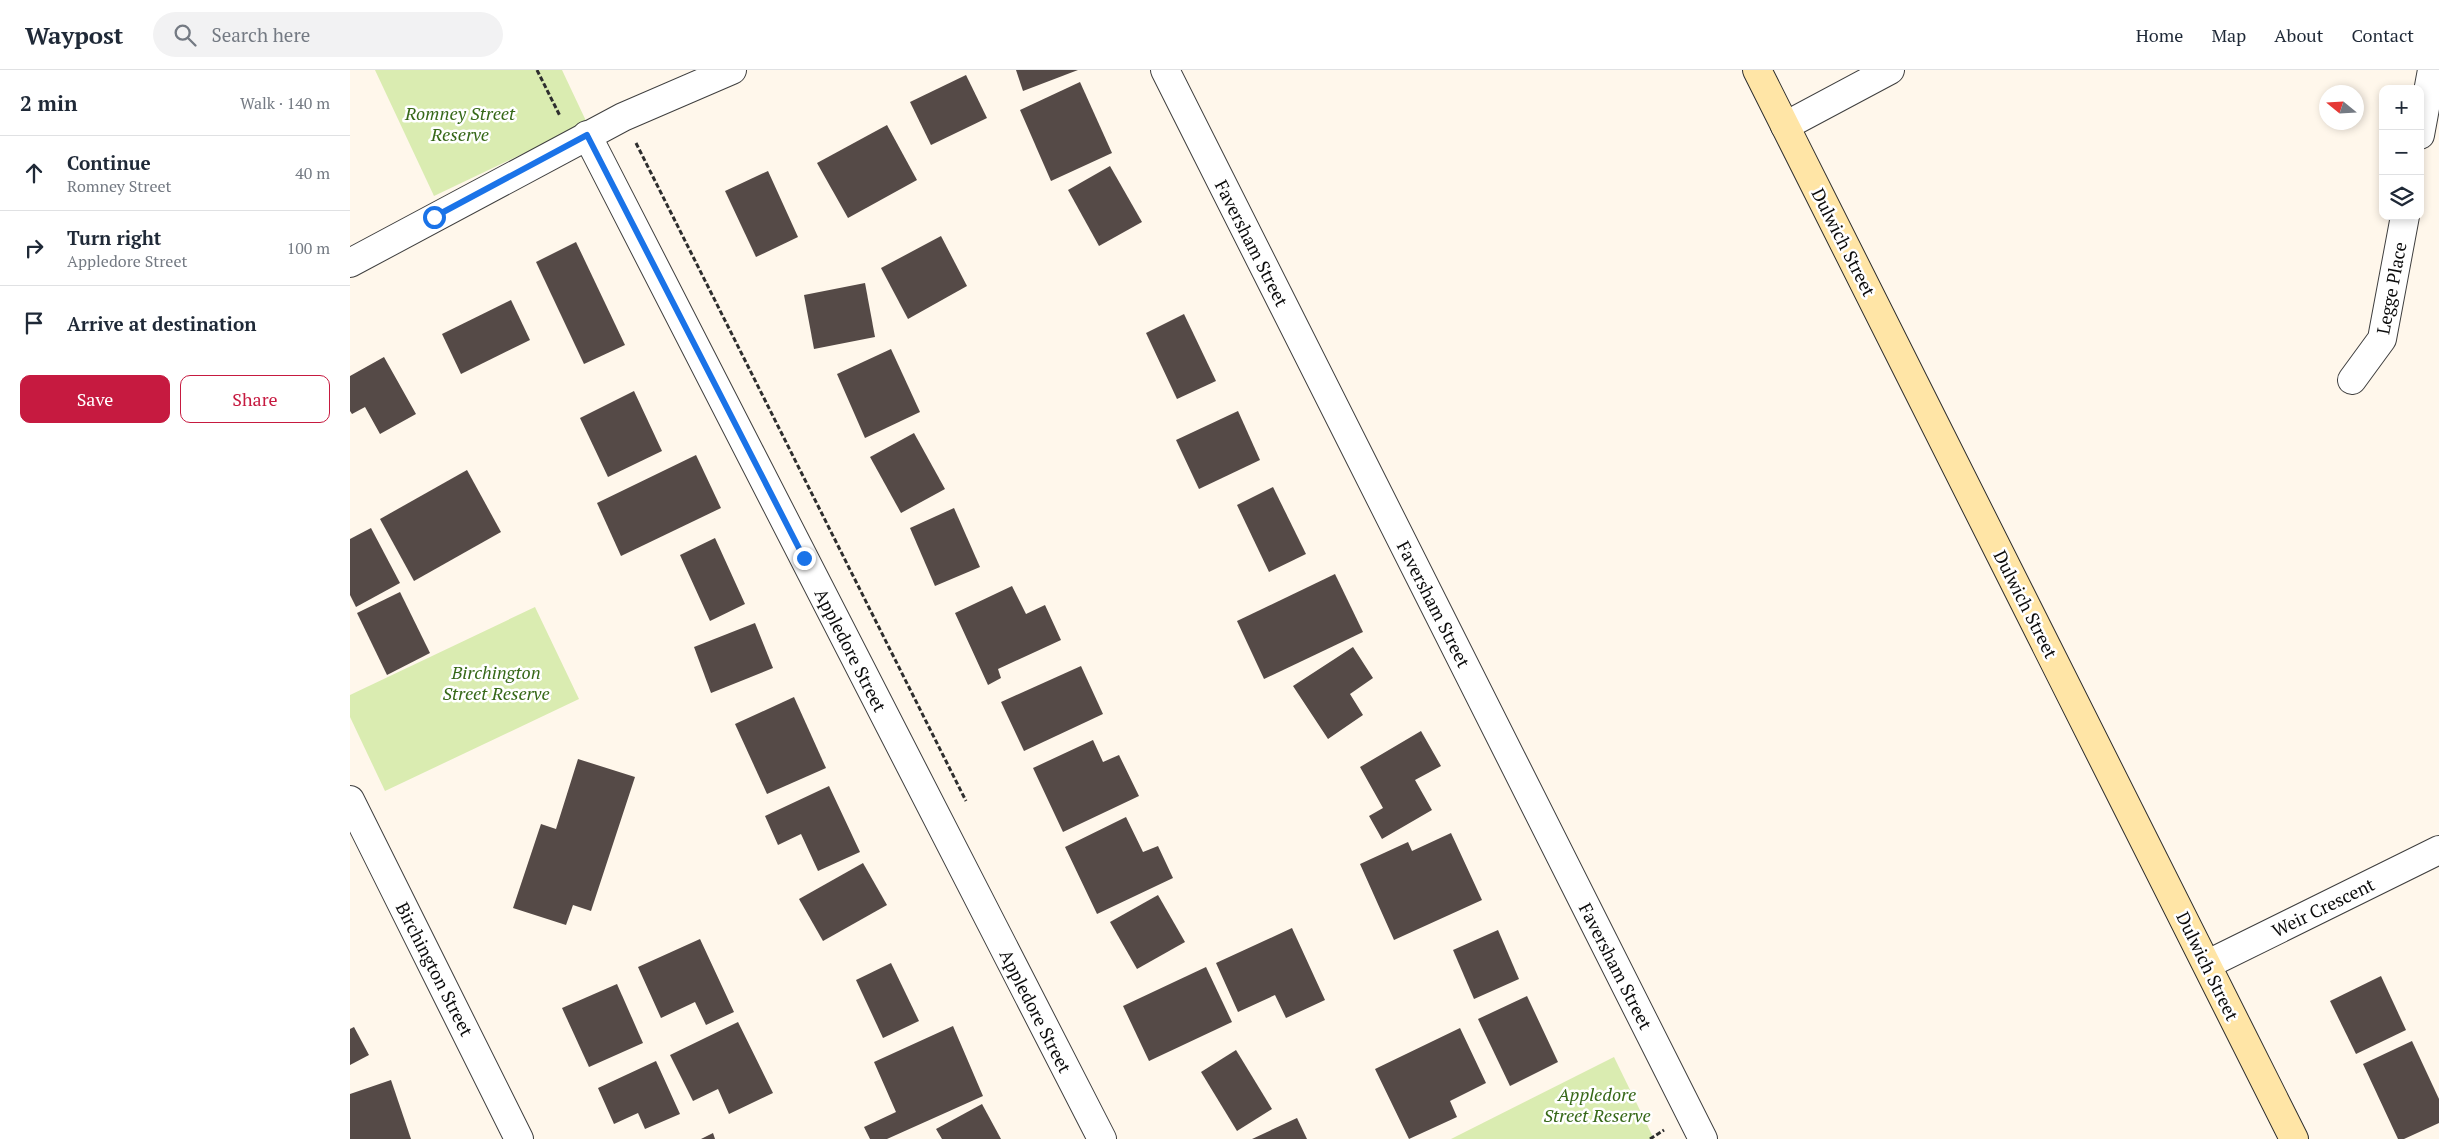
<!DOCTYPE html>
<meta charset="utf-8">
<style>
body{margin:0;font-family:"PT Serif",serif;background:#f2f2f3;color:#1f2937}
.controls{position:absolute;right:15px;top:15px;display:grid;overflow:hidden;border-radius:10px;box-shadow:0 2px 8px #0003}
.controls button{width:45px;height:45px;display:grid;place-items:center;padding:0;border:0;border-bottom:1px solid #e0e1e3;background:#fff;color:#1f2937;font:25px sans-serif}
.compass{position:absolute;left:1969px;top:15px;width:45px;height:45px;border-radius:50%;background:#fff;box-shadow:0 2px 8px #0003;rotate:288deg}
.stop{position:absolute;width:15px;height:15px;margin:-11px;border:4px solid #1a73e8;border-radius:50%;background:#fff}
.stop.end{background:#1a73e8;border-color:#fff;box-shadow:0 1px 5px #0008}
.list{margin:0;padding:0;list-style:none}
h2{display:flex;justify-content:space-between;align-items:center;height:65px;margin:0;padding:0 20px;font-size:21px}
h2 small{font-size:16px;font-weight:400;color:#747a83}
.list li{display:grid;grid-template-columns:32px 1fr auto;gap:15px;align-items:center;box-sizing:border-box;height:75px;padding:0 20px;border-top:1px solid #e0e1e3}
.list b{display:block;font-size:19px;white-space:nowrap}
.list p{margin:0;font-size:16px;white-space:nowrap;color:#747a83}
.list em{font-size:16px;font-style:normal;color:#747a83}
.actions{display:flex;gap:10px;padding:15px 20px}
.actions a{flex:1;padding:11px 0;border:1px solid #c61a40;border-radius:10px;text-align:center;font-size:18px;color:#c61a40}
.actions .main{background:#c61a40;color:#fff}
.icon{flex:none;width:28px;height:28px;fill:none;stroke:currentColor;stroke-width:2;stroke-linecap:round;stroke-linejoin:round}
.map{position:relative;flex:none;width:2089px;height:1069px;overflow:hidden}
header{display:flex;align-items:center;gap:30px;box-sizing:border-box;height:70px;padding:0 25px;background:#fff;border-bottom:1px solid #e0e1e3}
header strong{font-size:24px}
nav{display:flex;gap:28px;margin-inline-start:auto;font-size:18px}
.search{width:350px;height:45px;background:#f2f2f3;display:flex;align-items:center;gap:12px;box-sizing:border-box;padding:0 18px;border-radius:28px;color:#747a83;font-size:19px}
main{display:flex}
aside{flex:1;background:#fff}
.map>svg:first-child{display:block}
.green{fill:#daecb1}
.building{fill:#554a47}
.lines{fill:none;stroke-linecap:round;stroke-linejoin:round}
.street-casing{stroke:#3f3f3f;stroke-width:30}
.secondary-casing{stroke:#2e2e2e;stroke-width:30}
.path{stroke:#2e2e2e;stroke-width:3;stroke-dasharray:5 2.5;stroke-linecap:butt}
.street{stroke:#fff;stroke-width:28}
.secondary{stroke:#ffe5a6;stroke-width:28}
.route{stroke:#1a73e8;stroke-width:6}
.labels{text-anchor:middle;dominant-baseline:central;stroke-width:5;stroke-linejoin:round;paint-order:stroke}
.park-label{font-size:18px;font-style:italic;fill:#366818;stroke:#fff}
.street-label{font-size:18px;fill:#0c0c0c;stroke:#fff}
</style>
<header>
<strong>Waypost</strong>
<div class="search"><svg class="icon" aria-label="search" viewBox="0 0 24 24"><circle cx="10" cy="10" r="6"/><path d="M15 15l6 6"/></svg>Search here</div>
<nav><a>Home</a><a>Map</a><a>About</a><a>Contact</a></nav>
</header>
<main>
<aside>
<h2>2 min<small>Walk · 140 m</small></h2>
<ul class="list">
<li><svg class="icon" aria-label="ahead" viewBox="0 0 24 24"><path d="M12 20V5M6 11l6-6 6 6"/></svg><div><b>Continue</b><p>Romney Street</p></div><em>40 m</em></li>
<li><svg class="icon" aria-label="right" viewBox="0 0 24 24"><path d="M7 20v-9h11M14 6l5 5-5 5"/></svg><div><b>Turn right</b><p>Appledore Street</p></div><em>100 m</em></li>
<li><svg class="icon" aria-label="arrive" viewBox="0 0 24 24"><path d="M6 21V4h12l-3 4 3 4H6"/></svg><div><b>Arrive at destination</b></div></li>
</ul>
<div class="actions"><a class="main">Save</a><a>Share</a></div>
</aside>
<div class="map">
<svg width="2089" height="1069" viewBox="0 0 2089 1069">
<rect width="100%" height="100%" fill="#fff7eb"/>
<!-- green -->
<g class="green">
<polygon points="25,0 212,0 237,53 84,126"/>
<polygon points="185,537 229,629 35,721 0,647 0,625"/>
<polygon points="1264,987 1304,1069 1101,1069"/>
</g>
<!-- building -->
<g class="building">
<polygon points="666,0 728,0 673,21"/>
<polygon points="616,5 637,48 581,75 560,32"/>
<polygon points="730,12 762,83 701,111 670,40"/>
<polygon points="537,55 567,110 498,148 467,93"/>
<polygon points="760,96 792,152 749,176 718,120"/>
<polygon points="418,101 448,167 406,187 375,121"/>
<polygon points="591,166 617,216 558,249 531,198"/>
<polygon points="226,172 275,275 234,294 186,192"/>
<polygon points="515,213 525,267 464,279 454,225"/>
<polygon points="161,230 180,270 111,304 92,264"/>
<polygon points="834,244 866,311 827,329 796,263"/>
<polygon points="541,279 570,342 515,368 487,304"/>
<polygon points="34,287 66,344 30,364 15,337 2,344 0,341 0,306"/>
<polygon points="284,321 312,381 258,407 230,348"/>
<polygon points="888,341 910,390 849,419 826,370"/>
<polygon points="564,363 595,419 551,443 520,387"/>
<polygon points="346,385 371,438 271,486 247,433"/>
<polygon points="117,400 151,462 64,511 30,449"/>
<polygon points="923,417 956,484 919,502 887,435"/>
<polygon points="604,438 630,497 585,516 560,458"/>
<polygon points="21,458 50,513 6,537 0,525 0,469"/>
<polygon points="365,468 395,534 360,551 330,485"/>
<polygon points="985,504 1013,562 914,609 887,551"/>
<polygon points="662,516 676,544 695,535 711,570 648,599 651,608 638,615 605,543"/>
<polygon points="50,522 80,583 37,605 7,543"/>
<polygon points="405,553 423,598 361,623 344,577"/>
<polygon points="1003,577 1023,608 1000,624 1013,645 978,669 943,616"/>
<polygon points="731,596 753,644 674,681 651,632"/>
<polygon points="444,627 476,698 417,724 385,654"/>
<polygon points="1071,661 1091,696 1065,710 1082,740 1032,769 1019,746 1033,738 1010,697"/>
<polygon points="743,670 753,692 769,685 789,726 713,762 683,698"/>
<polygon points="228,689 285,707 241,841 223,835 216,855 163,838 191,754 206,759"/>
<polygon points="479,716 510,782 468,801 451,764 428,775 415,746"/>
<polygon points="776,747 793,782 808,776 823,808 747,844 715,777"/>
<polygon points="1101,763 1132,830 1044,870 1010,794 1058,772 1062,781"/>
<polygon points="513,793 537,835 473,871 449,829"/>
<polygon points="808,825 835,872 787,899 760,852"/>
<polygon points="942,858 975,930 936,948 925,925 888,942 866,893"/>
<polygon points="1148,860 1169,909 1124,929 1103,880"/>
<polygon points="350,869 384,942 356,955 345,932 311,948 288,897"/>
<polygon points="541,893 569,951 533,968 506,910"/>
<polygon points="856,897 882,952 799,991 773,936"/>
<polygon points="2031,906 2056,960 2006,984 1980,931"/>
<polygon points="267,914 293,973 239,997 212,938"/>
<polygon points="1177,926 1208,992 1160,1016 1128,949"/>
<polygon points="388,952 423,1023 379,1044 368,1019 343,1031 320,985"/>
<polygon points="603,956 633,1026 537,1069 520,1069 514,1057 546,1042 524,992"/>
<polygon points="4,957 19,985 0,995 0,959"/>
<polygon points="1110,958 1136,1013 1100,1031 1107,1047 1059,1069 1025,999"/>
<polygon points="2062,971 2089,1029 2089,1053 2054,1069 2048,1069 2013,994"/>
<polygon points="886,980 922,1039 887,1061 851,1002"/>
<polygon points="306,991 330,1044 295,1059 288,1043 264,1054 248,1018"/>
<polygon points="41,1010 61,1069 0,1069 0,1024"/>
<polygon points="632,1034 651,1069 592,1069 586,1059"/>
<polygon points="947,1048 957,1069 902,1069"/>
<polygon points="363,1063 365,1069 351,1069"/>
</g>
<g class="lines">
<!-- street casing -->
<g class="street-casing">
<g id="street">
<polyline points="815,0 1353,1069"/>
<polyline points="1435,56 1540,0"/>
<polyline points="237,65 752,1069"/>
<polyline points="2070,65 2082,0"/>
<polyline points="0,193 273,47 382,0"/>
<polyline points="2002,310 2032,269 2055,146"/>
<polyline points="0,730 169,1069"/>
<polyline points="1858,894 2089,780"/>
</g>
</g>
<!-- secondary casing -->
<g class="secondary-casing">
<polyline id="secondary" points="1407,0 1944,1069"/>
</g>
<!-- path -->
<g class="path">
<polyline points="187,0 210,46"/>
<polyline points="286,73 616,731"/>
<polyline points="1300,1069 1314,1060"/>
</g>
<!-- street -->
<use href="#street" class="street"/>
<!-- secondary -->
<use href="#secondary" class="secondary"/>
</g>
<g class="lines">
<!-- route -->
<polyline class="route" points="84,147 237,65 454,488"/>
</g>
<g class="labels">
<!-- park labels -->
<g class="park-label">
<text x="110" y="43">Romney Street<tspan x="110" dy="21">Reserve</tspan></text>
<text x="146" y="602">Birchington<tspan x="146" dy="21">Street Reserve</tspan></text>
<text x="1247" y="1024">Appledore<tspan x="1247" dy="21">Street Reserve</tspan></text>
</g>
<!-- street labels -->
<g class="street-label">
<text transform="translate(1494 172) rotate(63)">Dulwich Street</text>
<text transform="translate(902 173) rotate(63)">Faversham Street</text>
<text transform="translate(2041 218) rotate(-79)">Legge Place</text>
<text transform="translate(1084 534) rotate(63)">Faversham Street</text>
<text transform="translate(1676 534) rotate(63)">Dulwich Street</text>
<text transform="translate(501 580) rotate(63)">Appledore Street</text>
<text transform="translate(1973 837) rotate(-26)">Weir Crescent</text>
<text transform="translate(1266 896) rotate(63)">Faversham Street</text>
<text transform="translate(1858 896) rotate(64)">Dulwich Street</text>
<text transform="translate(85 899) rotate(63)">Birchington Street</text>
<text transform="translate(686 941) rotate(63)">Appledore Street</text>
</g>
</g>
</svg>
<div class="controls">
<button>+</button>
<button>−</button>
<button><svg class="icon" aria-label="layers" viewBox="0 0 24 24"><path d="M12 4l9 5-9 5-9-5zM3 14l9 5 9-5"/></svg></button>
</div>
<svg class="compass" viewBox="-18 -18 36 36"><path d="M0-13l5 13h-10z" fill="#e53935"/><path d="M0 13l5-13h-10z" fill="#747a83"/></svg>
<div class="stop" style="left:84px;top:147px"></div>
<div class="stop end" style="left:454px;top:488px"></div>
</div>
</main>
